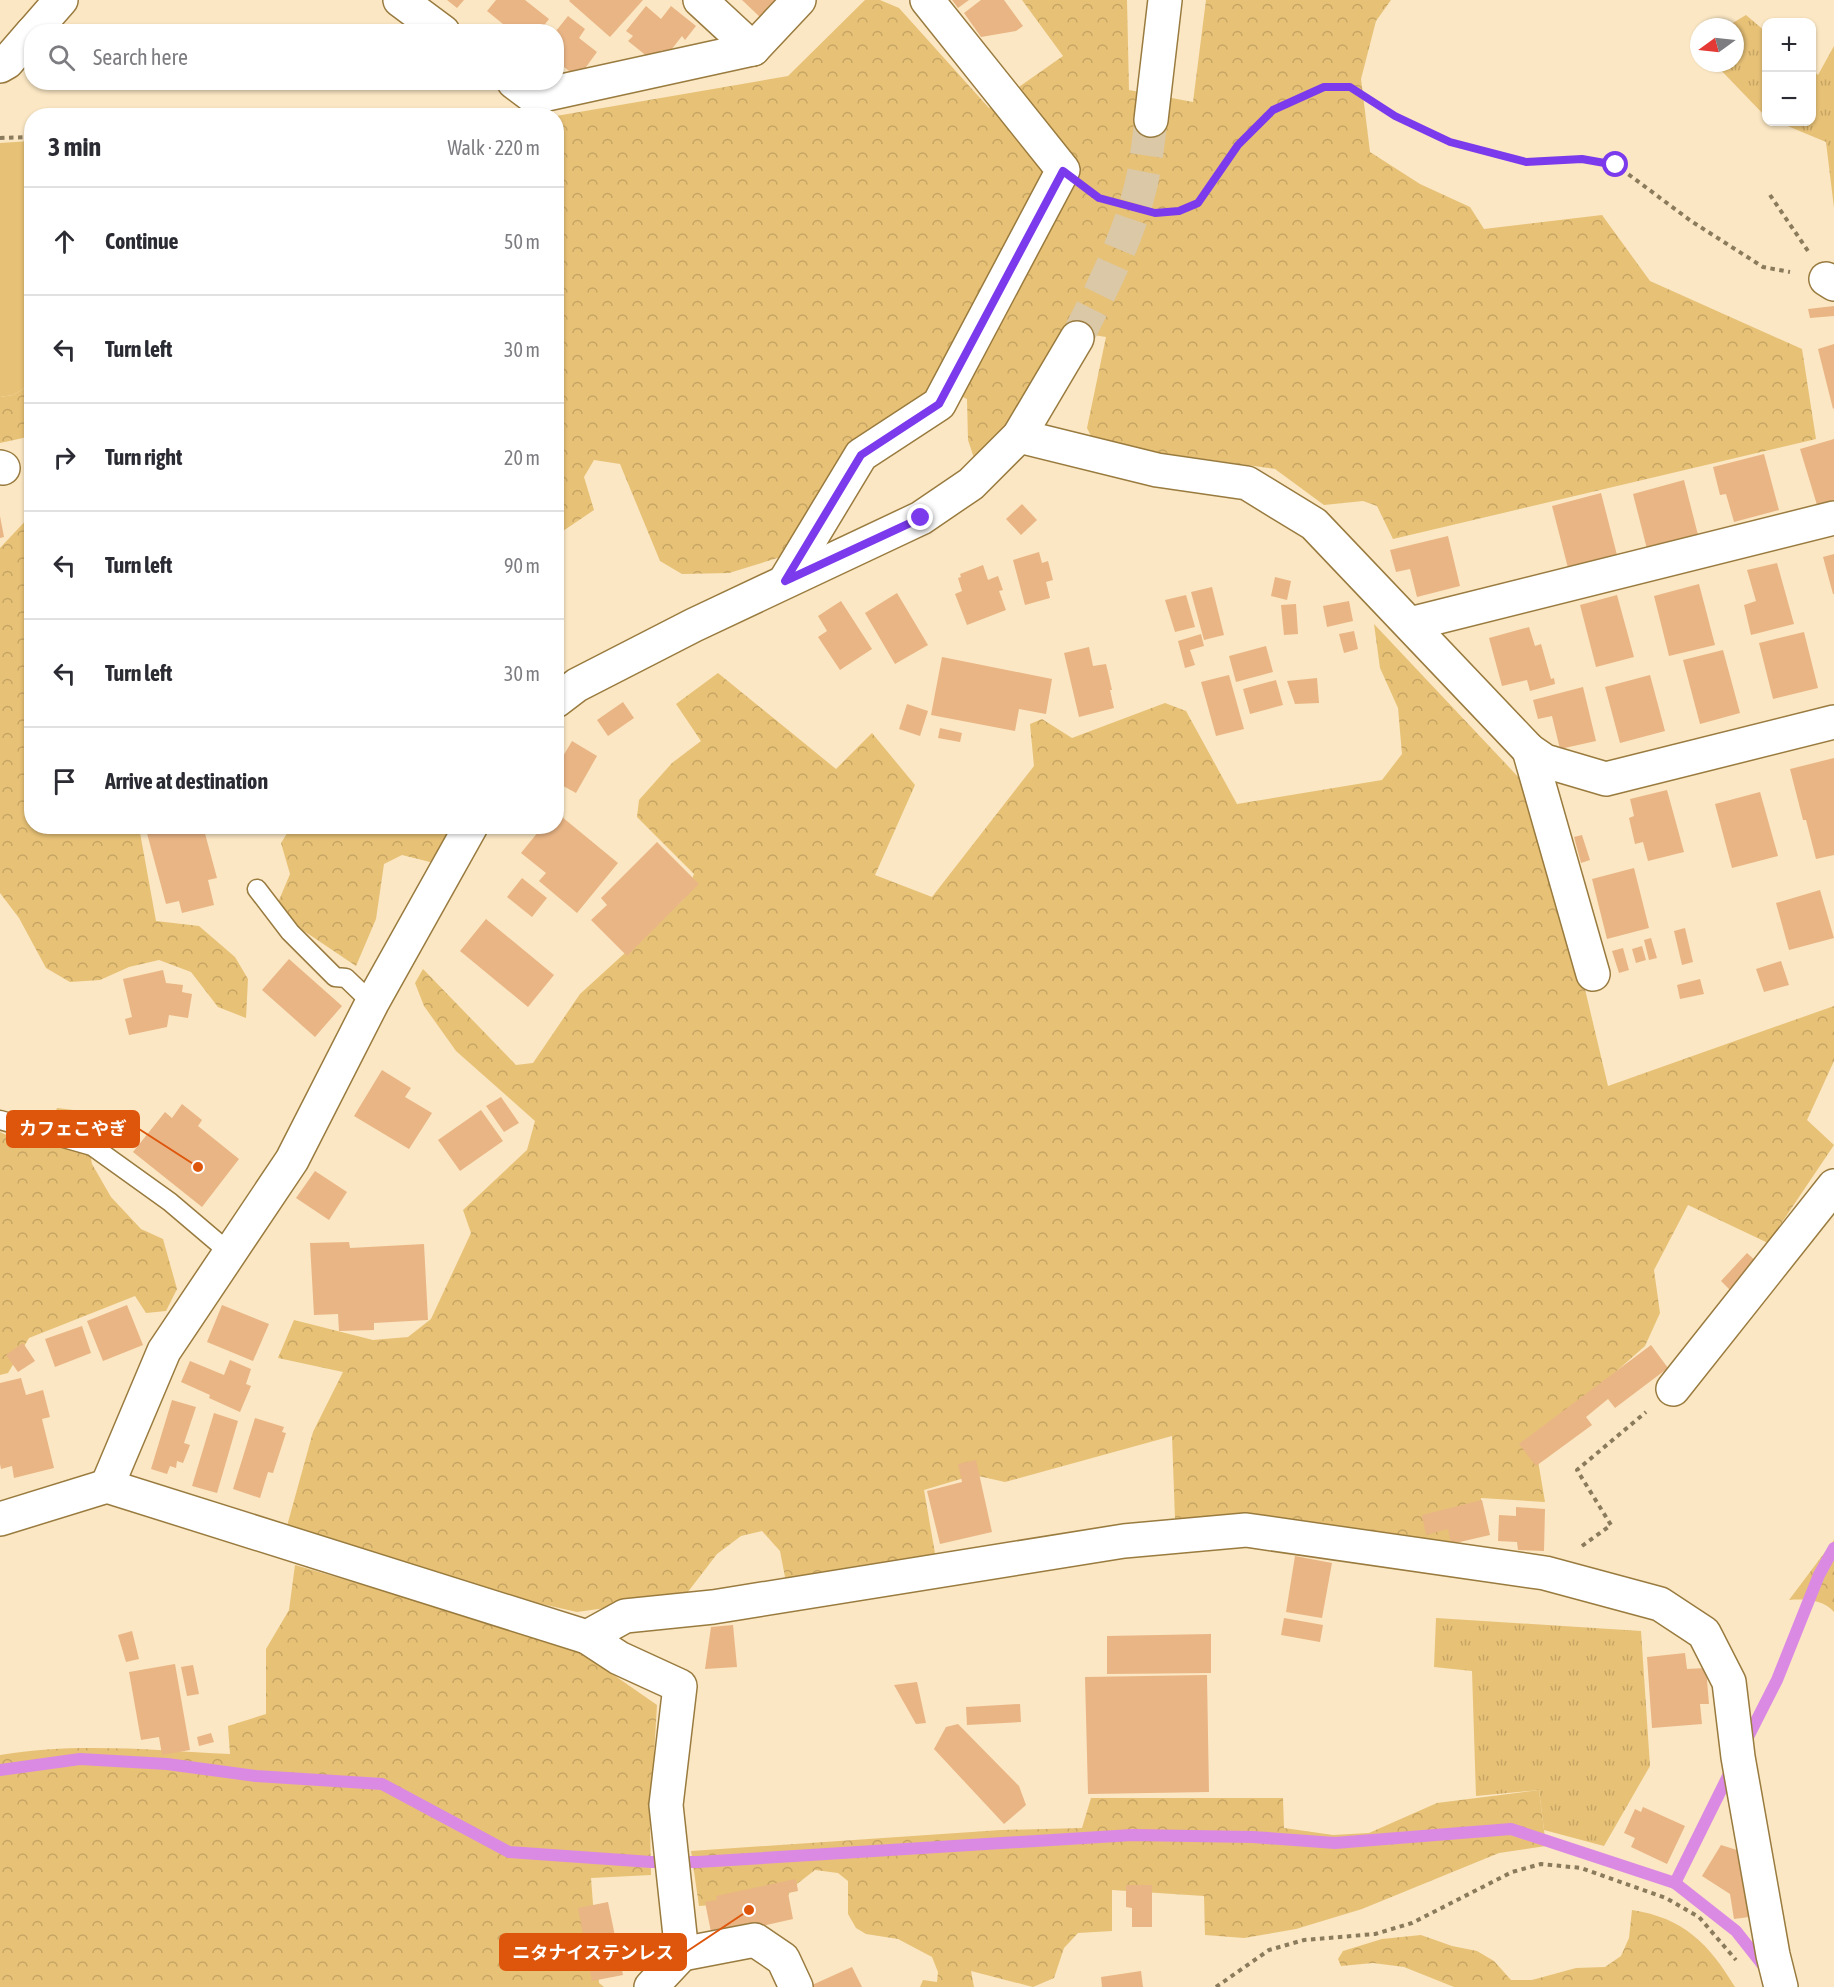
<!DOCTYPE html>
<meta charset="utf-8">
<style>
body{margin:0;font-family:"Asap Condensed","Noto Sans JP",sans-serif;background:#f2f2f3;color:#2b2b33}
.controls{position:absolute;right:18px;top:18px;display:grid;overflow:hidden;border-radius:12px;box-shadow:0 2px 4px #0004}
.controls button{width:54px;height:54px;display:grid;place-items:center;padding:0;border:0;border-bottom:2px solid #e1e1e2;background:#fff;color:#2b2b33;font:30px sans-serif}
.compass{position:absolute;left:1690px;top:18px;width:54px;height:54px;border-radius:50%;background:#fff;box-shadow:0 2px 4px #0004;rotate:255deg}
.stop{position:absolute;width:18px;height:18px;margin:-14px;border:4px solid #7c3aed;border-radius:50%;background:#fff}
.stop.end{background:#7c3aed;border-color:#fff;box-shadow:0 2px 6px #0008}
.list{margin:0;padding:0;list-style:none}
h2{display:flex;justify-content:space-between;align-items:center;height:78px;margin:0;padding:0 24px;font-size:26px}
h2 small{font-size:20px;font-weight:400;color:#7c7c81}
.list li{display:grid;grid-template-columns:39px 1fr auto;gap:18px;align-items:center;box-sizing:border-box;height:108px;padding:0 24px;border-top:2px solid #e1e1e2}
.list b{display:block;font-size:22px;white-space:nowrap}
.list em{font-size:20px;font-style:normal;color:#7c7c81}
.icon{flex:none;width:33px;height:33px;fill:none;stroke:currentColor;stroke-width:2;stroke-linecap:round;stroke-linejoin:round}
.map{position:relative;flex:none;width:1834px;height:1987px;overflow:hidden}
.search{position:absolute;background:#fff;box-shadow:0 2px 4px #0004;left:24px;top:24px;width:540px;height:66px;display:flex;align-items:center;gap:15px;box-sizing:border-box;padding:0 21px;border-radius:24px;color:#7c7c81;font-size:22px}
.panel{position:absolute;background:#fff;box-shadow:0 2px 4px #0004;left:24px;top:108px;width:540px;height:726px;border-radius:24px}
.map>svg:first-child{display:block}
.grass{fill:url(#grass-tufts)}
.forest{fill:url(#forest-crowns)}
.pitch{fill:#e7c176}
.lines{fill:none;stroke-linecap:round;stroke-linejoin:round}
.stream{stroke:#db8ae4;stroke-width:12}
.building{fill:#e9b585}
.minor-tunnel{stroke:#dbc8a6;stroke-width:33;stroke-dasharray:33 16;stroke-linecap:butt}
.service-casing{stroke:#997b3f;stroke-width:21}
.minor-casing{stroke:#997b3f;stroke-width:36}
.path{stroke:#8b7b5d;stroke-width:4;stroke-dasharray:4.5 4.5;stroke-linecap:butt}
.service{stroke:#fff;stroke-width:18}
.minor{stroke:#fff;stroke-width:33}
.route{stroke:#7c3aed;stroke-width:8}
.leader{fill:none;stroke:#de560c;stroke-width:2}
.callout-dot{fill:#de560c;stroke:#fff;stroke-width:2}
.callout{fill:#de560c;stroke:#de560c;stroke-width:2}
.callout-label{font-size:18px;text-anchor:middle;font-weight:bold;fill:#fff}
</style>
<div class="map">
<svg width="1834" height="1987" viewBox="0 0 1834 1987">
<defs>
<pattern id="grass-tufts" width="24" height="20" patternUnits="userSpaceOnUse" patternTransform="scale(1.5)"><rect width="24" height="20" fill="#e7c176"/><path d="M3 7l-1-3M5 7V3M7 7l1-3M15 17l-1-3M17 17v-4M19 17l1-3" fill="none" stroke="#c6a564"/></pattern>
<pattern id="forest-crowns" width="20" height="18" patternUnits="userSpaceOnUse" patternTransform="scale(1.5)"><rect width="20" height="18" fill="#e7c176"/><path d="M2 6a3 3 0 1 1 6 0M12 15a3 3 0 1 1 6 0" fill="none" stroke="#c6a564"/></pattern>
</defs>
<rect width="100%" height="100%" fill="#fbe7c3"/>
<!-- grass -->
<g class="grass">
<polygon points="1746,15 1766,32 1766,117 1714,63 1735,63 1735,27 1726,27"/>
<polygon points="1834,46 1834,208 1826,142 1778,122 1812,122 1812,70 1818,75"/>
<polygon points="1436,1618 1641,1631 1650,1766 1604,1846 1544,1830 1539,1790 1476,1796 1472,1671 1434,1667"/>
</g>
<!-- forest -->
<g class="forest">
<polygon points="865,0 880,0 899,8 989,108 1063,56 1022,0 1127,0 1129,90 1193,102 1206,0 1391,0 1376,21 1361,79 1370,152 1420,184 1470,207 1484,229 1602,215 1650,281 1802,349 1816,439 1393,539 1377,506 1363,501 1324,505 1275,469 1095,444 1087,428 1106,337 1062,330 1006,425 974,458 968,440 967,399 937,384 784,556 729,573 682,574 660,561 620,464 594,460 584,477 594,510 560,533 557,527 556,116 788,76"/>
<polygon points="31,384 31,433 23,438 0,443 0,397 13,395"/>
<polygon points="31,515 32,826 139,827 156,921 199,926 235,957 248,979 246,1018 218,1007 191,972 159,960 129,967 100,980 70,982 46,968 19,918 0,893 0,548"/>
<polygon points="1374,624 1540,800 1608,1086 1834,1006 1834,1061 1807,1120 1834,1145 1768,1243 1688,1205 1654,1270 1660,1313 1645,1346 1535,1443 1545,1502 1481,1498 1481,1530 1456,1542 1245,1518 1175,1519 1172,1436 1005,1482 974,1475 924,1490 936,1559 786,1582 780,1551 762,1531 741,1536 717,1554 684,1597 577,1612 515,1598 287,1526 313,1432 343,1372 278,1358 294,1320 373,1340 408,1337 431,1319 471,1233 463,1210 527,1150 535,1121 456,1051 424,1006 415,983 423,969 516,1065 533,1063 580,994 683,900 694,874 637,817 639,800 672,763 701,741 676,704 718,673 836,769 872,733 915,785 875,875 932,897 1034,766 1030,724 1042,719 1072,738 1165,703 1186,711 1237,804 1382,780 1402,754 1398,708 1380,668"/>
<polygon points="291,827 465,827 438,864 402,855 384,864 376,919 356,966 304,931 277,905 290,874 281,843"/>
<polygon points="57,1108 82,1111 92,1164 111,1197 141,1229 163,1239 177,1289 166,1311 146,1313 135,1296 29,1338 8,1373 0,1375 0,1132 29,1145 45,1138"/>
<path d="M1834,1540V1612C1823,1599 1804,1599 1789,1600Z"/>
<path d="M295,1565L572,1646L657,1705L650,1823L651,1875L591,1878L599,1983L604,1987H0V1755C76,1742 154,1750 230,1754L228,1726L266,1714V1649L289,1610Z"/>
<polygon points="1539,1790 1546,1846 1499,1853 1362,1909 1296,1929 1244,1938 1205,1935 1204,1896 1112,1890 1112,1931 1078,1933 1064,1948 1054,1978 1033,1987 971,1971 974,1987 920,1987 923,1980 937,1982 938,1972 932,1957 898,1939 866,1934 856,1928 848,1914 848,1881 838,1873 815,1870 793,1887 786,1899 699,1906 691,1851 1001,1830 1082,1828 1091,1798 1283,1798 1284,1828 1333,1835 1369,1833 1437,1803"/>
<path d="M1632,1910C1684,1918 1709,1944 1735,1987H1454L1404,1967L1373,1963L1341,1966L1338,1959L1343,1951L1382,1939L1421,1935L1452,1946L1477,1951L1494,1961L1511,1980H1532L1576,1968L1605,1967L1621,1956L1629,1938Z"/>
</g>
<!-- pitch -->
<polygon class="pitch" points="31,141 31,384 13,395 0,397 0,143"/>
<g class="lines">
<!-- stream -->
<g class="stream">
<polyline points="1745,1743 1777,1680 1819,1575 1834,1548"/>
<polyline points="0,1770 80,1759 167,1764 256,1776 382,1784 509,1852 651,1862 698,1862 1132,1835 1253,1837 1335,1843 1511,1829 1675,1883 1736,1931 1766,1969"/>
<polyline points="1675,1883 1733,1766"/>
</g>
</g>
<!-- building -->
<g class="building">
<polygon points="447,0 464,0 457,8"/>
<polygon points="496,0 525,0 549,19 539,32 497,32 503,24 487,11"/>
<polygon points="570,0 643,0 610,37 569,1"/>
<polygon points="742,0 778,0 761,18"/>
<polygon points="952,0 969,0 958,8"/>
<polygon points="981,0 1004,0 1023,26 1016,31 981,37 964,13"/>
<polygon points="646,6 661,19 671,6 696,26 685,40 682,36 668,54 662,50 653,61 628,41 633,36 626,31"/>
<polygon points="568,16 585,29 579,38 597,52 578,78 564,67 556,76 556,31"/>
<polygon points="366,82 430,82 430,90 366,89"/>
<polygon points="1834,306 1834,316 1810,318 1808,309"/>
<polygon points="1834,344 1834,408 1833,409 1818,349"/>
<polygon points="1834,439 1834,500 1817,505 1800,449"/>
<polygon points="1764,454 1779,510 1734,522 1726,494 1720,495 1713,467"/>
<polygon points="1684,480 1698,535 1647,549 1633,494"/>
<polygon points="1601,493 1617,555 1568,568 1552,506"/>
<polygon points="1022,504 1037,520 1021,535 1006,519"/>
<polygon points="0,516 4,537 0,538"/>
<polygon points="1448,536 1460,586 1417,597 1410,569 1396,572 1390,550"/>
<polygon points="1039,552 1042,563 1048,561 1053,580 1046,582 1050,598 1025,605 1013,560"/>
<polygon points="1834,554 1834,594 1833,594 1823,557"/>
<polygon points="1777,563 1794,624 1751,635 1744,605 1756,601 1747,570"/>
<polygon points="983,565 988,580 998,576 1003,590 999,591 1006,610 967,625 955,594 962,591 958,578 961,577 960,574"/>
<polygon points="1275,577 1291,581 1287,600 1271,596"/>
<polygon points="1699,584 1715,645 1669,656 1654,596"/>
<polygon points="1212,587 1224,635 1204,640 1191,592"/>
<polygon points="897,593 928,645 895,664 865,613"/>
<polygon points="1186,595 1195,627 1175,632 1165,600"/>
<polygon points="1617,595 1634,657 1596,667 1580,605"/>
<polygon points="841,601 872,649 840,670 818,637 827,631 818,616"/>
<polygon points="1349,601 1353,621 1327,627 1323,606"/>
<polygon points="1296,604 1298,634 1284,635 1281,605"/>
<polygon points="1529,627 1535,646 1541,644 1551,679 1554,678 1555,684 1530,691 1527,680 1502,686 1489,638"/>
<polygon points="1354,631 1358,649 1344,653 1339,634"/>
<polygon points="1804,632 1818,688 1773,699 1759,643"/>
<polygon points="1201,634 1204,646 1190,650 1195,665 1185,668 1178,641"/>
<polygon points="1266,646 1273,672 1236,682 1229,656"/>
<polygon points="1089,647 1093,666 1106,664 1112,690 1110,690 1114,708 1079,717 1064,653"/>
<polygon points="1723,650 1740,713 1700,724 1683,660"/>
<polygon points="942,657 1052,679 1046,714 1019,709 1015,731 931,715"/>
<polygon points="1229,675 1244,729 1216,736 1201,682"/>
<polygon points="1650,675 1665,731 1620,743 1605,687"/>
<polygon points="1317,678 1319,703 1295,704 1287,681"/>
<polygon points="1276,680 1283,705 1250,714 1243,689"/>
<polygon points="1583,687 1596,741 1560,749 1552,716 1538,719 1533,700"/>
<polygon points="623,702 634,718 608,736 597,720"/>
<polygon points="907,704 928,711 920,736 899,729"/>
<polygon points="940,728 962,733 960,742 938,738"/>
<polygon points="572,741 597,756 576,793 556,782 556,768"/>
<polygon points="1834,758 1834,855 1816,859 1806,820 1803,820 1790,769"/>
<polygon points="1667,790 1684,852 1648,861 1643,842 1635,844 1629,818 1634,816 1630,799"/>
<polygon points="1760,792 1778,856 1732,868 1715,804"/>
<polygon points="556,812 618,863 577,913 539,881 546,873 521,853 543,826 556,826"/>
<polygon points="145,826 203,826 217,878 208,880 214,905 182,913 179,901 166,904"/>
<polygon points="1582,835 1590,860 1581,863 1574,837"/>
<polygon points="657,842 699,884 627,956 591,920 607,905 601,898"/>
<polygon points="1634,868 1649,928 1607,939 1592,879"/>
<polygon points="522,878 547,898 532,917 507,897"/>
<polygon points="1820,890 1834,938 1789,950 1776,903"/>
<polygon points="486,919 554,975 528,1007 460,951"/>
<polygon points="1685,928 1693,962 1682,965 1674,931"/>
<polygon points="1651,938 1657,958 1649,960 1644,940"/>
<polygon points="1642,946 1646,960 1636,963 1632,949"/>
<polygon points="1623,948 1629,970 1619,973 1612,951"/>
<polygon points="289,959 342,1006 315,1037 262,990"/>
<polygon points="1781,961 1789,985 1764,992 1756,969"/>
<polygon points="163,970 166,983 183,985 182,992 192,994 188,1018 169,1015 167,1027 129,1035 125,1019 132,1017 123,979"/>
<polygon points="1700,979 1704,994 1680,999 1677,985"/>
<polygon points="382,1070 411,1088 405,1097 432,1113 409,1149 354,1116"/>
<polygon points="501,1097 519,1123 504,1132 486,1106"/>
<polygon points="182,1104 202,1120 198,1126 239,1159 202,1207 133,1152 165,1112 172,1118"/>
<polygon points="481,1110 503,1141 460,1171 438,1140"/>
<polygon points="315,1171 347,1192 329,1220 296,1198"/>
<polygon points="349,1242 350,1248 424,1244 428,1320 374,1323 374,1330 339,1331 338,1314 314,1315 310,1243"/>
<polygon points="1747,1253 1758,1263 1732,1292 1721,1281"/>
<polygon points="127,1305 143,1345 103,1361 87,1321"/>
<polygon points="222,1305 269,1324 253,1361 207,1342"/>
<polygon points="82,1326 91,1353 55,1367 45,1339"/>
<polygon points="23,1343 35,1361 18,1372 6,1355"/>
<polygon points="1651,1345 1668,1368 1615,1408 1608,1399 1586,1417 1592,1425 1536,1466 1519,1444"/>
<polygon points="230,1360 251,1369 246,1384 251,1386 240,1412 209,1398 210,1395 181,1382 190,1361 224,1375"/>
<polygon points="21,1378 26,1395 43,1390 50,1417 42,1419 54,1468 14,1478 12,1466 1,1469 0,1464 0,1383"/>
<polygon points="172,1400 196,1407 184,1443 190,1445 183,1463 177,1461 176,1468 170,1466 167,1474 151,1469"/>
<polygon points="214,1413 238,1421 217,1493 192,1486"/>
<polygon points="255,1418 284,1427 282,1432 286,1433 273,1473 268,1472 260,1498 233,1489"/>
<polygon points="976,1460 992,1532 940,1544 927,1491 962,1482 958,1464"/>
<polygon points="1482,1500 1490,1535 1451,1544 1448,1529 1426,1535 1422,1515"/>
<polygon points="1516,1507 1545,1509 1544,1551 1518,1550 1517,1542 1498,1541 1499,1515 1516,1516"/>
<polygon points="1295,1556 1332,1563 1322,1618 1286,1612"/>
<polygon points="1284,1618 1323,1625 1320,1642 1281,1635"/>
<polygon points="733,1625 737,1667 705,1669 711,1627"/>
<polygon points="132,1631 139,1659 126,1662 118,1635"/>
<polygon points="1211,1634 1211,1673 1107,1674 1107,1636"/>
<polygon points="1685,1653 1687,1669 1706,1668 1709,1704 1700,1704 1702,1724 1652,1728 1647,1657"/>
<polygon points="175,1664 190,1750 162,1755 159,1737 141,1740 129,1672"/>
<polygon points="193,1665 199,1694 187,1696 181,1667"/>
<polygon points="1207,1675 1209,1792 1088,1794 1085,1677"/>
<polygon points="917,1682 926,1723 916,1724 894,1685"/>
<polygon points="1020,1704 1021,1722 967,1725 966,1707"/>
<polygon points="958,1724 1019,1786 1026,1805 1004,1824 934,1749 946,1727"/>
<polygon points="211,1733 214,1742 199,1746 197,1737"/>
<polygon points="1643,1807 1685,1826 1667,1864 1631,1847 1635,1838 1624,1833 1635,1809 1641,1812"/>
<polygon points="1721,1845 1737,1850 1749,1917 1734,1919 1730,1894 1702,1876"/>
<polygon points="796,1879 798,1891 788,1893 793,1919 712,1937 705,1902 717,1900 716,1896"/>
<polygon points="1126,1885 1152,1885 1152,1927 1132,1927 1132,1908 1126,1907"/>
<polygon points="608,1902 623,1975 592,1981 578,1908"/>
<polygon points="852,1967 862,1987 813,1987 812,1985"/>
<polygon points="1141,1971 1143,1987 1102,1987 1101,1977"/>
</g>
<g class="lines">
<!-- minor-tunnel -->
<path class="minor-tunnel" d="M1077,338C1104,285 1133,229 1144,171C1147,154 1149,137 1151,120"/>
<!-- service casing -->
<g class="service-casing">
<g id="service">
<polyline points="257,889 290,932 335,977 346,978 372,1003"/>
<polyline points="0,1120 92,1146 170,1202 230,1253"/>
</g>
</g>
<!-- minor casing -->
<g class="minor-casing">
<g id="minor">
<polyline points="400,0 443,32"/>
<polyline points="700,0 753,49"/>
<polyline points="33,32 61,0"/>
<polyline points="0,66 7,62 32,33"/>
<polyline points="514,82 534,97 753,49 799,0"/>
<polyline points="1151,120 1165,0"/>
<polyline points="1826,279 1834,284"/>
<polyline points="1019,436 1157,470 1247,483 1314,524 1529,750 1545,761 1606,779 1834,722"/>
<polyline points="0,467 3,468"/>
<polyline points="785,581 861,455 939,404 1063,170 927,0"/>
<polyline points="1410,624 1834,518"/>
<polyline points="556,701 577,685 694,625 921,518 971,484 1019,436 1077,338"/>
<polyline points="1529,750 1593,974"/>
<polyline points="1673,1389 1834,1186"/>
<polyline points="107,1486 164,1351 292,1160 372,1003 471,826"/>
<polyline points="0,1519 107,1486 587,1637 625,1616 713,1607 1124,1541 1246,1530 1545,1573 1660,1604 1704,1633 1729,1682 1738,1757 1773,1955 1781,1987"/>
<polyline points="587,1637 619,1658 680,1686 666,1805 682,1954 651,1987"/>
<polyline points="682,1954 755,1940 783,1959 796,1987"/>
</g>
</g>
<!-- path -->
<g class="path">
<polyline points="312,116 333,114"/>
<polyline points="0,138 32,137"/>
<polyline points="1092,193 1099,198 1156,213 1179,211 1198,203 1238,145 1273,110 1324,87 1350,87 1395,116 1451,142 1526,162 1582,160 1616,165 1691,221 1763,267 1790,272"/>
<polyline points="1770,195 1808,251"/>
<polyline points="1582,1546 1611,1525 1577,1470 1646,1412"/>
<polyline points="1216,1987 1269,1950 1304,1940 1375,1934 1412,1923 1512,1872 1541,1864 1581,1868 1666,1898 1699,1917 1736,1960"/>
</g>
<!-- service -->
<use href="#service" class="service"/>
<!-- minor -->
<use href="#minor" class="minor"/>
</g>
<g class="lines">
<!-- route -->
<polyline class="route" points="921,518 785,581 861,455 939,404 1063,171 1099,198 1155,213 1179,211 1198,203 1238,145 1273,110 1324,87 1350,87 1395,116 1450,142 1526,162 1582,159 1616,165"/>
</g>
<!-- callouts -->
<path class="leader" d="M198 1167L139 1129M749 1910L686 1952"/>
<g class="callout-dot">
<circle cx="198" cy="1167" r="6"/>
<circle cx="749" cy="1910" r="6"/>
</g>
<g class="callout">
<rect x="7" y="1111" width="132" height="36" rx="6"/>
<rect x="500" y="1934" width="186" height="36" rx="6"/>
</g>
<g class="callout-label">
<text x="73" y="1135">カフェこやぎ</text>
<text x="593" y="1959">ニタナイステンレス</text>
</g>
</svg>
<div class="controls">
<button>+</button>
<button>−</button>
</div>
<svg class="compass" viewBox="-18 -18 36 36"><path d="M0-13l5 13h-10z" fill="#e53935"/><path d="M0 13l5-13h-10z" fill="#7c7c81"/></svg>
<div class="stop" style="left:1616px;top:165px"></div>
<div class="stop end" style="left:921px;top:518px"></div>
<div class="search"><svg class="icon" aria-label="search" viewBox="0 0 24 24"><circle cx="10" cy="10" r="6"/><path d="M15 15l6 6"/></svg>Search here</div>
<section class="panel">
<h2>3 min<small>Walk · 220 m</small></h2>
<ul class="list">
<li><svg class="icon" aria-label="ahead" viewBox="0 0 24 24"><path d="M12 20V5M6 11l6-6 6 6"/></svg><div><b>Continue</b></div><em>50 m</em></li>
<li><svg class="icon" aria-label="left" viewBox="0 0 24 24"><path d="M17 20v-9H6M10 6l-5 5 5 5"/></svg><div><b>Turn left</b></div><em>30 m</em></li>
<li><svg class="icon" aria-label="right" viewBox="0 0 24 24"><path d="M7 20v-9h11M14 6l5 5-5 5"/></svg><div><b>Turn right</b></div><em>20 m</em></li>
<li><svg class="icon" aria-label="left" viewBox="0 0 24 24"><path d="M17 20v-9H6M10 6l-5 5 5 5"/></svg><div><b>Turn left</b></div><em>90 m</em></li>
<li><svg class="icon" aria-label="left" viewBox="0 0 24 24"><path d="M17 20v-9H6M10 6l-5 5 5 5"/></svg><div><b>Turn left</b></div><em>30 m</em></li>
<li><svg class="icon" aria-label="arrive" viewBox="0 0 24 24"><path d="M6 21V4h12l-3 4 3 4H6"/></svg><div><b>Arrive at destination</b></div></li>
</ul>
</section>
</div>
